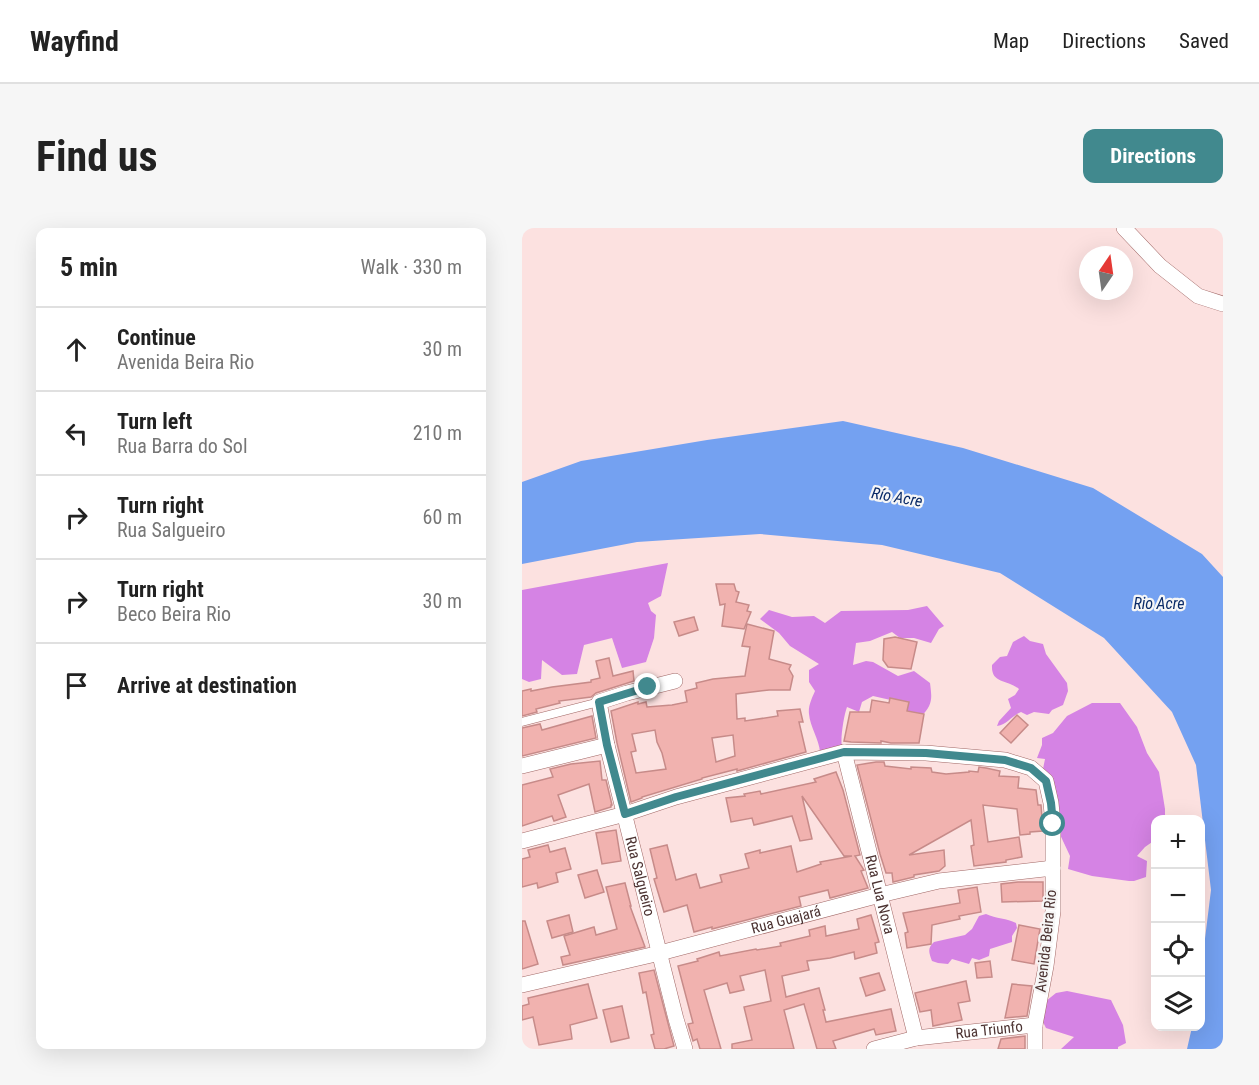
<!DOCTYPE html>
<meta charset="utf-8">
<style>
body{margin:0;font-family:"Roboto Condensed",sans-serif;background:#f6f6f6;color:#222}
.controls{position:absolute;right:18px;bottom:18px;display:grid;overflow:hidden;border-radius:12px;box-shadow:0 6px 24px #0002}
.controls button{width:54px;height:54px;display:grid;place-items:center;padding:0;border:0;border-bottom:2px solid #e0e0e0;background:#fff;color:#222;font:30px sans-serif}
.compass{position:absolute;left:557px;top:18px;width:54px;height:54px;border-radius:50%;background:#fff;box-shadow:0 6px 24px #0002;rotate:13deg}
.stop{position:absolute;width:18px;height:18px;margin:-14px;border:4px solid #41898e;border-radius:50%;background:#fff}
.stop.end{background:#41898e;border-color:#fff;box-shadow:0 2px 6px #0008}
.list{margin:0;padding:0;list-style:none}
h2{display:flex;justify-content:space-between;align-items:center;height:78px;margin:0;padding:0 24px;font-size:26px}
h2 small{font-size:20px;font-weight:400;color:#767676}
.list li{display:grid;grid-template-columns:39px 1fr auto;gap:18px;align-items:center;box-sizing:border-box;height:84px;padding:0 24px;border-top:2px solid #e0e0e0}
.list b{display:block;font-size:22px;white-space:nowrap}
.list p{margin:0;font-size:20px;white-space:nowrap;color:#767676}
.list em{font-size:20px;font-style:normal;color:#767676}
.icon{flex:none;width:33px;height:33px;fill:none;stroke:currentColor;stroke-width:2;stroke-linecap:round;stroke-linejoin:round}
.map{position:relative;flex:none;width:701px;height:821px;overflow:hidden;border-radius:12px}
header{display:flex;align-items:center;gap:36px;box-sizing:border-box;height:84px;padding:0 30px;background:#fff;border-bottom:2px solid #e0e0e0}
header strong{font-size:28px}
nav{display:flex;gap:33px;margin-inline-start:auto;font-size:21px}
.intro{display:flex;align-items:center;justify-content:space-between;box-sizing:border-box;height:144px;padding:0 36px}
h1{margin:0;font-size:42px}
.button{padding:15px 27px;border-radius:12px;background:#41898e;color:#fff;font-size:21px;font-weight:700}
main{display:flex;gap:36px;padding:0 36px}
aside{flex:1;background:#fff;border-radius:12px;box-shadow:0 6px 24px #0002}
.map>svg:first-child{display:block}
.forest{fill:#d583e4}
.water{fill:#74a1f1}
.building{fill:#f1b2af;stroke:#c78b89;stroke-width:1.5;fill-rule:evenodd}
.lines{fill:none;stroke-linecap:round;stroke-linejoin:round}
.service-casing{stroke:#a16866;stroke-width:9}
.minor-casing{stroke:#a16866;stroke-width:16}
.service{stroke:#fff;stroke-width:8}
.minor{stroke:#fff;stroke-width:15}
.route{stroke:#41898e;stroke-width:8}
.labels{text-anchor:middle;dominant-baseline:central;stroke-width:4.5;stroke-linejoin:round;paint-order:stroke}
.street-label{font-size:15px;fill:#4c3332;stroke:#f6f6f6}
.water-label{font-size:16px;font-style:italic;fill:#0a2b68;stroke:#f6f6f6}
</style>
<header>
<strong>Wayfind</strong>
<nav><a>Map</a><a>Directions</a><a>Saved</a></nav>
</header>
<div class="intro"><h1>Find us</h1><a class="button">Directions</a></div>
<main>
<aside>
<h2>5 min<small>Walk · 330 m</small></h2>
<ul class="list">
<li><svg class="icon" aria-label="ahead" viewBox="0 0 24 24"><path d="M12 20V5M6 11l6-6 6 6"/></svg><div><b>Continue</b><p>Avenida Beira Rio</p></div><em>30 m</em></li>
<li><svg class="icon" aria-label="left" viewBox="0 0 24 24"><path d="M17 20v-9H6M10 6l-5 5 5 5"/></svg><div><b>Turn left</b><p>Rua Barra do Sol</p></div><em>210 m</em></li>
<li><svg class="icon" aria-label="right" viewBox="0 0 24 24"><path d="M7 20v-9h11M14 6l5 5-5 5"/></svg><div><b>Turn right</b><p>Rua Salgueiro</p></div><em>60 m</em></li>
<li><svg class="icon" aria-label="right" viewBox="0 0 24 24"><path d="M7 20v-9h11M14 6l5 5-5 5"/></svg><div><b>Turn right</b><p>Beco Beira Rio</p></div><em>30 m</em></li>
<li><svg class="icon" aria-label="arrive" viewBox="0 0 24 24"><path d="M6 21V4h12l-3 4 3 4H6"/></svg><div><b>Arrive at destination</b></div></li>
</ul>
</aside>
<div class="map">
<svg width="701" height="821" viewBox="0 0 701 821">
<rect width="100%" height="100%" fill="#fce1e0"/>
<!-- forest -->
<g class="forest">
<polygon points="146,335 139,368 126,375 129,383 134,387 132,410 124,434 100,440 90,410 62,417 55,446 40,447 20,432 19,451 7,454 0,451 0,362"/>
<path d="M405,378L422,398L417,401L409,415L392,410H378L370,404L348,413L334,415L331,437L344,433L351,434L376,448L392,443L408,455C410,471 411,476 399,489L384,488L373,473L351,468L340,474L337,484L325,479C322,487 318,511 320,519L298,524C297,511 288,499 287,486C286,478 290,470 293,463L287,454V442L297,436L268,418L257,405L238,391L247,382L270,389L292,388L303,395L319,383L386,382Z"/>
<path d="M502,408L508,413L521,416L524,426L545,455L546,463L541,477L530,482L527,486L512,484L505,487L499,484C489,488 486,496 475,498L477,493L489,480L486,471L493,467L497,461C485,451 469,456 470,437L478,429L485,428L491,414Z"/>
<polygon points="570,475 598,475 615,499 625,525 637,544 643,581 643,591 634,592 633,612 623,619 615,628 625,633 624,649 612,653 607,653 570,648 546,641 548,628 534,598 538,589 530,584 521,541 523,531 515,530 520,517 520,510 531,505 545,488"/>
<path d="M464,686C474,691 485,690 494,695L495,700L490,708V714L468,721L467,728L457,732L450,730L447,736L430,731L426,736L416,735L410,733C407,725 405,720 412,714L443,707L450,701L457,688Z"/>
<polygon points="545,763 589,772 601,797 604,815 596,819 596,821 539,821 552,809 524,800 519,790 519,777 534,765"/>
</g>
<!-- water -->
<polygon class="water" points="321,193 441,220 571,260 680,326 701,349 701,821 665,821 670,799 678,798 679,743 689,662 674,537 650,484 582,410 478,345 360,317 238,306 115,314 0,336 0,254 59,233 185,212"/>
<!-- building -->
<g class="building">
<polygon points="194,356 212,356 214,363 217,364 214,374 227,377 225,383 229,384 222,401 200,398 203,376 198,377"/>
<polygon points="172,389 176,402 157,408 152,394"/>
<path d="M225,396L252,403L247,431L269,437L267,441L271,448L268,462H247L214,466L215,491L223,490V493L256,488L255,483L278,481L281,494H277L284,524L215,543V541L180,550V551L120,569V570L109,574L95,515L89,483L116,474V476L124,474L125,479L150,477L165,474L163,463L175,460L174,455L191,451L223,448L228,419L220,418ZM133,502L135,514L140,525L144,541L114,545L109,524L114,523L110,506ZM211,507L213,528L194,534L190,510Z"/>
<polygon points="373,409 395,414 389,441 366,439 361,432 362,411"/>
<polygon points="87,430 91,448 111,443 112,453 74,465 69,469 37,473 38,475 14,481 15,484 0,488 0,463 9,461 9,463 30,459 69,454 69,452 78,450 74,433"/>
<polygon points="368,470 387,474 385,483 402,486 397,515 369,515 359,513 359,515 329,514 322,513 328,484 348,484 350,472 367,475"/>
<polygon points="495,487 506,497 489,515 478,505"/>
<polygon points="70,488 74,510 0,528 0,500 18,496 20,502"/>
<polygon points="78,533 80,552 84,552 90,577 89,577 89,579 73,584 67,556 36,567 44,589 32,593 30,588 0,598 0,557 31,549 28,541 49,536"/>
<polygon points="354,534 362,534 363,538 389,541 389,539 409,540 410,544 424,546 447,544 447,543 456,544 457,539 464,540 478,543 477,548 497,549 496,560 514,562 516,577 519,577 521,603 508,604 508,606 498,607 495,581 461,577 466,614 497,609 500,629 484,632 484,634 452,638 449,618 452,617 449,592 387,627 422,622 423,638 417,643 392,647 392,649 371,654 370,645 364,645 358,626 335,537"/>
<polygon points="314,544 321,562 338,627 333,628 342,642 339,643 346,660 308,670 306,662 277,669 279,678 190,701 190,699 172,704 165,677 142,684 132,651 135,650 128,621 145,617 154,652 174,646 178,660 200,654 198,647 227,640 223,626 238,622 238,625 269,618 275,644 299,636 298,634 330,628 322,628 280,568 290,611 278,613 270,588 232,597 230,590 209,594 204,570 223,568 222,566 238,563 239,566 294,554 292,551"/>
<polygon points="94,602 99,633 80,636 74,605"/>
<polygon points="26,617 28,624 43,620 49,641 34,645 36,654 16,660 15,655 0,659 0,631 8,629 6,622"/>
<polygon points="75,642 82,664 63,670 56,647"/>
<polygon points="496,654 521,654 521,673 480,674 479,656"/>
<polygon points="103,655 109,678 108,678 123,719 41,737 39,729 48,727 42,708 72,699 74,707 95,701 84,659"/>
<polygon points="455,659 459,684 437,688 438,691 410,697 409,716 385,720 383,705 386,704 381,685 438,675 436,662"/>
<polygon points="47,687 51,704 30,710 25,693"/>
<polygon points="349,687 357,714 353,715 355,725 333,731 332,724 308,730 285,733 287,742 260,748 264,769 297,760 303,782 301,782 304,794 369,781 374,803 354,807 352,801 311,813 314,821 295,821 282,776 262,782 272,821 210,821 210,816 230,812 222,779 249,773 243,742 218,748 222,762 208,765 205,755 182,762 199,821 178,821 175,811 171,813 166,796 171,795 156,738 176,733 175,731 197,724 198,728 234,721 235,722 259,718 258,715 288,708 287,702 303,698 304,708 337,701 335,691"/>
<polygon points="0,693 3,693 16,736 0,741"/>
<polygon points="497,697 518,701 512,736 490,732"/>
<polygon points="468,733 470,749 455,750 453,735"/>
<polygon points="132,742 152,818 142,821 133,821 129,807 132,806 124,764 121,765 117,745"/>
<polygon points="357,745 363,762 344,768 338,750"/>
<polygon points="444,753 448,773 436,775 440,792 411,798 409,782 398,784 393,765"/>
<polygon points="66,756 75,790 48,797 50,811 17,817 11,789 0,792 0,778 7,776 6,770"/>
<polygon points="490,756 510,758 505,788 483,790"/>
<polygon points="100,778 107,810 89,814 81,782"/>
<polygon points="503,808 503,821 476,821 479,811"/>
</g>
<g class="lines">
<!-- service casing -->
<g class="service-casing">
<polyline id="service" points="0,494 77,474"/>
</g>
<!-- minor casing -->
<g class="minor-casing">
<g id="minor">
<polyline points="602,0 638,38 676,68 701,76"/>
<path id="s1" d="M153,453L105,465L77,474L85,517L154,791L163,821"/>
<path id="s2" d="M322,524L394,810"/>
<polyline points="0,538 85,517"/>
<polyline points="0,613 103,586 154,569 322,524 404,525 483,532 509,540 524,553 529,575 531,596 531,683 524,738 513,797 513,821"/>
<path id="s3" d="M0,757L138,725L358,667L417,653L531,640"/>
<path id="s4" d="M352,821L394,810L513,797"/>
</g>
</g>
<!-- service -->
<use href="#service" class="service"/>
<!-- minor -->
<use href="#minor" class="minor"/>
</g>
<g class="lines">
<!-- route -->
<polyline class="route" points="126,459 77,474 85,517 103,586 154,569 322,524 404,525 483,532 509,540 524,553 529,575 531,596"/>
</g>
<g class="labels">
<!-- street labels -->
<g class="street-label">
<text stroke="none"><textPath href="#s1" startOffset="258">Rua Salgueiro</textPath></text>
<text stroke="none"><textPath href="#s2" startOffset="147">Rua Lua Nova</textPath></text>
<text stroke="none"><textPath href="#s3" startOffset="272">Rua Guajará</textPath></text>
<text transform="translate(524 713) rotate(-84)">Avenida Beira Rio</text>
<text stroke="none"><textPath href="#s4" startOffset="117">Rua Triunfo</textPath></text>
</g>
<!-- water labels -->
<g class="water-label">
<text transform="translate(375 269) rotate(10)">Río Acre</text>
<text x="637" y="375">Rio Acre</text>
</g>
</g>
</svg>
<div class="controls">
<button>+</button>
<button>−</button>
<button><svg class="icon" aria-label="locate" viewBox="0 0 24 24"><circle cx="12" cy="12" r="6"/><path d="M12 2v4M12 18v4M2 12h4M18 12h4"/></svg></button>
<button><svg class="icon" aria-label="layers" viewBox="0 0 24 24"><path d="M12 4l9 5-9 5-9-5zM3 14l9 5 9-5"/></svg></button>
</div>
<svg class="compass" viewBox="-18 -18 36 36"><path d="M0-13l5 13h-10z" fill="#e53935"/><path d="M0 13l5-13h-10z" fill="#767676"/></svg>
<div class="stop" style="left:531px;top:596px"></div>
<div class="stop end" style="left:126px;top:459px"></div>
</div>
</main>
